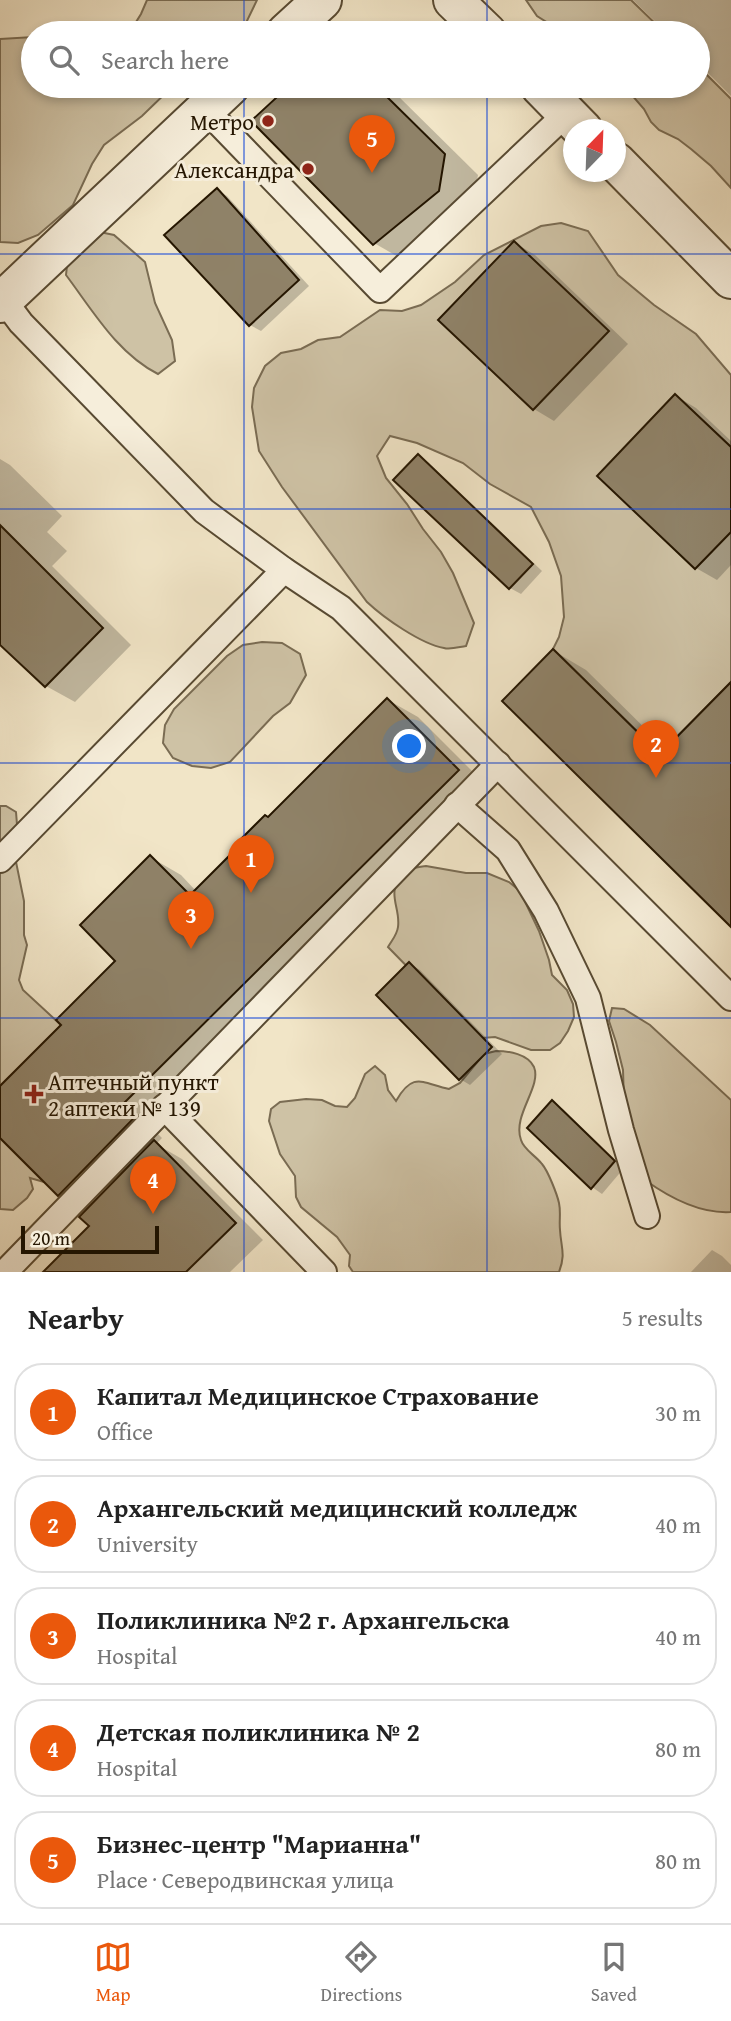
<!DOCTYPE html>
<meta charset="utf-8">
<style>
body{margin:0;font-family:"Gentium Book Plus",serif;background:#f6f6f6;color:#222}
.compass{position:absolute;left:563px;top:119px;width:63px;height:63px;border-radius:50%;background:#fff;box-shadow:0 4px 10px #0003;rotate:23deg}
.scale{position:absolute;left:21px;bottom:18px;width:138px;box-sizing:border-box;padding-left:7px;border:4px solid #251601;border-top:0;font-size:19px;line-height:24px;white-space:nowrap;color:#251601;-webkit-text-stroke:5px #f6eedb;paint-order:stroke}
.you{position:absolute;left:410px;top:747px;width:24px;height:24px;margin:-18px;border:5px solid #fff;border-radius:50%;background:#1a73e8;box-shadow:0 0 0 10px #1a73e833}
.badge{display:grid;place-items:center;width:46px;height:46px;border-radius:50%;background:#ea580c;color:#fff;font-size:23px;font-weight:700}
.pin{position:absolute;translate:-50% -58px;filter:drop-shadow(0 2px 4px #0008)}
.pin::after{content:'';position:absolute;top:37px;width:24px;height:21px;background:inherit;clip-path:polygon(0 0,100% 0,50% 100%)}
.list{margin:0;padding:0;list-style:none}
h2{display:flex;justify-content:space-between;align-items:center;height:91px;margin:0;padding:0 28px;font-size:30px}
h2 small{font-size:23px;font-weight:400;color:#767676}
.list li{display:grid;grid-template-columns:46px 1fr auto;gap:21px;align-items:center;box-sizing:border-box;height:98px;margin:0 14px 14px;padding:0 14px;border:2px solid #e0e0e0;border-radius:28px}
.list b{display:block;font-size:26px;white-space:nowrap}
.list p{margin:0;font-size:23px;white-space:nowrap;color:#767676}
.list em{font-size:23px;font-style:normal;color:#767676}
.icon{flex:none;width:38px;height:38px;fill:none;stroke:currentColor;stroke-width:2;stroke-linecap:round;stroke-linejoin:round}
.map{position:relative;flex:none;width:731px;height:1272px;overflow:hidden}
.search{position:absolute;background:#fff;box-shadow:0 4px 10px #0003;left:21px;right:21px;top:21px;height:77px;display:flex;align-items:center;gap:18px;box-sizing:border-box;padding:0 24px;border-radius:38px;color:#767676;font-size:26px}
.sheet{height:651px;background:#fff}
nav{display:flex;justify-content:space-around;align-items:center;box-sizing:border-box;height:98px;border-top:2px solid #e0e0e0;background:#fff;font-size:19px;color:#767676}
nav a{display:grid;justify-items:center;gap:4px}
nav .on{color:#ea580c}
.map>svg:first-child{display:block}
.green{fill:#cec2a5;stroke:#7a6c53;stroke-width:2}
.shadow{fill:#0003}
.building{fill:#8f8268;stroke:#251601;stroke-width:2}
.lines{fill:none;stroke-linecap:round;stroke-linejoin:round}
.lane-casing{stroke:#584a32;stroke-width:28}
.street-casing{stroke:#584a32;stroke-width:42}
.lane{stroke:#f6eedb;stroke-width:24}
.street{stroke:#f6eedb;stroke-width:38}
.grid{fill:none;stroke:#1d4ed8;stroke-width:2;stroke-opacity:0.55}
.poi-dot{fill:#8f2418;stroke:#f6eedb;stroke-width:2.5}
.labels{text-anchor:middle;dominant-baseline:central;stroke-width:6;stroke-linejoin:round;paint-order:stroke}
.poi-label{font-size:23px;fill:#251601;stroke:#f6eedb;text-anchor:end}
</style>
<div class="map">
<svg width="731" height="1272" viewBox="0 0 731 1272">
<rect width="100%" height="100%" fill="#f1e5c7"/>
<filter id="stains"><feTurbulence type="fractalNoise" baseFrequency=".00286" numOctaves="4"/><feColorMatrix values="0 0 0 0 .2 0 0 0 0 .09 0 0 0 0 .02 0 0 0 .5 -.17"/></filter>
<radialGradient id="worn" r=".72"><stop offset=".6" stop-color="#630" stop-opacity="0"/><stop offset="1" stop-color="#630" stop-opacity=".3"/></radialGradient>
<!-- green -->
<g class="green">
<polygon points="147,0 257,0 245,25 238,33 117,33 131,30 141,14"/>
<polygon points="526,0 631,0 665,33 564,33 537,16"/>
<polygon points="33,37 33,86 173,86 142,116 104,145 92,164 73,205 38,235 18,243 0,242 0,39"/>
<polygon points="698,66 731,99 731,188 711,166 691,149 678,139 659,130 651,122 644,109 624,86 698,86"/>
<path d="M561,223L588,231L618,275L654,305L696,334L731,375V682L660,754L553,649L559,637L564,617L561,576L549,542L531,507L490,484L463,463L417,443L390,436L377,456L386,478L407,504L423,529L441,552L453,573L474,623L466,646C459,647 450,650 444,648C421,644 384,618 367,602L282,487L259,451L252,407L254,388L265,366L281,353L301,349L318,340L340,337L380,310L402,311L421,305L455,282L484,255L541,226Z"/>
<path d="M95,231L114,235L145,262L155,303L172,340L175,361L158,374C117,353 93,311 66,275L68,257Z"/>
<polygon points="262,642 282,643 300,654 306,675 290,703 273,716 230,762 211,768 192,766 173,758 163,743 165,725 174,709 227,656 243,645"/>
<polygon points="0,806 6,806 16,812 18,837 15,857 24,901 24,935 27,945 19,980 23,990 61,1025 0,1086"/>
<path d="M426,866L466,873H487L509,882L520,891L539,931L549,960L552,975L567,990L573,1004L574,1017L568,1031L560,1043L550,1050H531L495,1037L482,1038L471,1032L388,947C392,940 397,935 398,927C401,906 384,892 405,874C412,868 416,867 426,866Z"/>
<path d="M612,1008L624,1009L650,1025L731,1100V1212C700,1214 670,1198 645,1180L624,1103L623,1070L616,1042L609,1021Z"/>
<path d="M496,1051C509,1051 528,1054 534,1067C542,1087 512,1115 521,1140C524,1150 535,1155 542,1164C548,1171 557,1194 559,1203C561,1212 559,1221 560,1230C561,1248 566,1254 559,1272H353L349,1266L350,1255L337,1237L301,1207L296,1197L295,1176L280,1154L269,1121L271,1109L280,1102L306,1099L322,1100L335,1106L347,1107L355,1098L365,1074L375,1066L385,1075L388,1090L396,1101C413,1071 422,1083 449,1089L460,1083L484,1054Z"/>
<polygon points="0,1138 44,1182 30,1178 33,1189 27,1198 13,1210 0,1209"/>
</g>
<!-- shadow -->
<g class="shadow">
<polygon points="633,0 731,0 731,96 698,63 698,33 667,33"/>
<polygon points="291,86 385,86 392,90 478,175 471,210 407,262 374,243 254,121"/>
<polygon points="217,190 227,196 309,286 261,331 250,325"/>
<polygon points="515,243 535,255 628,344 554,421 534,409"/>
<polygon points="676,396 696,408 731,441 731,565 717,580 696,568"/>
<polygon points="419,456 429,463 542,571 521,594 510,588"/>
<polygon points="0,459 10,465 62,516 47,532 67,551 52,566 131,645 75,702 46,686 0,641"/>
<polygon points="554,651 586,670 667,750 731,685 731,924"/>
<polygon points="388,700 418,717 489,788 149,1125 162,1138 156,1144 182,1159 263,1240 230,1272 45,1272 91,1226 87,1211 59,1195 0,1136 0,1089 63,1025 118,961 150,857 181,875 196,891"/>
<polygon points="410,964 420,970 502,1054 470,1085 460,1079"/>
<polygon points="552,1103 563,1109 624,1168 602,1194 592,1187"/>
<polygon points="712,1250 722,1256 731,1265 731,1272 691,1272"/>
</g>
<!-- building -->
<g class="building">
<polygon points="289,86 376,86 445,154 439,191 373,245 251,121"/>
<polygon points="217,188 299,280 249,326 164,235"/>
<polygon points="514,241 609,331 533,410 438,320"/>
<polygon points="675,394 731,447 731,532 695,569 597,476"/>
<polygon points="418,454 533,564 509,589 393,480"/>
<polygon points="0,525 103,628 45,687 0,645"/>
<polygon points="553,649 660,754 731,682 731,927 502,701"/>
<polygon points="387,698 459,770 120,1107 133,1119 58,1196 0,1138 0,1086 61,1025 56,1020 115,961 80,925 150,855 190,895 238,847 236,844 265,815 268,817"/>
<polygon points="409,962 492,1047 459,1080 376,995"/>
<polygon points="552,1100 615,1161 591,1189 527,1128"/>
<polygon points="154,1140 236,1223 186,1272 43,1272 89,1226 79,1217"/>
</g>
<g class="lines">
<!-- lane casing -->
<g class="lane-casing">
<g id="lane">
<polyline points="205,109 380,290 567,113"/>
<polyline points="0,295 21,323 204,511 284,570 341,608 731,998"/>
<polyline points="457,805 508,850 546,911 588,998 621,1130 647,1216"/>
<polyline points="0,860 284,570"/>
<polyline points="164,1107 324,1272"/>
<polyline points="5,1272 498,764"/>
</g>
</g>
<!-- street casing -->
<g class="street-casing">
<g id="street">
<polyline points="453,0 487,33"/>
<polyline points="286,33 322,0"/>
<polyline points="540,86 583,130"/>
<polyline points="616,162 731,279"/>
<polyline points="0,303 230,86"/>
</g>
</g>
<!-- lane -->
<use href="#lane" class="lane"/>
<!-- street -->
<use href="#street" class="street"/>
</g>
<!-- grid -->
<path class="grid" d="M244,0V33M487,0V33M244,86V1272M487,86V1272M0,254H731M0,509H731M0,763H731M0,1018H731"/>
<!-- markers -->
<g class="poi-dot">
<circle cx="268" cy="121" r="7"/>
<circle cx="308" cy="169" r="7"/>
<path d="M30.5 1083.5h7v7h7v7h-7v7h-7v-7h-7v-7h7z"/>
</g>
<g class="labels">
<!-- poi labels -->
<g class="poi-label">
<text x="254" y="121">Метро</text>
<text x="294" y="169">Александра</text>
<text x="48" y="1081" text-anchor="start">Аптечный пункт<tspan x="48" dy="26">2 аптеки № 139</tspan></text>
</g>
</g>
<rect width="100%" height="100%" filter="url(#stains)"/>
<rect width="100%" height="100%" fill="url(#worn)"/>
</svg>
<svg class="compass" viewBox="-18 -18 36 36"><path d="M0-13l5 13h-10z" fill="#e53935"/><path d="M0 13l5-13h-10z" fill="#767676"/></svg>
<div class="scale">20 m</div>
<div class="you"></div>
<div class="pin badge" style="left:251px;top:893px">1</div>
<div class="pin badge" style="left:656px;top:778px">2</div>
<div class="pin badge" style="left:191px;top:949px">3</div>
<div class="pin badge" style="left:153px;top:1214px">4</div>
<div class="pin badge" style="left:372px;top:173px">5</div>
<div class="search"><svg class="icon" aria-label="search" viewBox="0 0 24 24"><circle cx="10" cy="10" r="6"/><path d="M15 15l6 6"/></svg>Search here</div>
</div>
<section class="sheet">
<h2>Nearby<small>5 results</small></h2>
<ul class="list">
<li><span class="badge">1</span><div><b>Капитал Медицинское Страхование</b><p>Office</p></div><em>30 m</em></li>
<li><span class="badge">2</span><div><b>Архангельский медицинский колледж</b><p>University</p></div><em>40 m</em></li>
<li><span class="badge">3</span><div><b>Поликлиника №2 г. Архангельска</b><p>Hospital</p></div><em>40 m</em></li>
<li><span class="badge">4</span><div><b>Детская поликлиника № 2</b><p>Hospital</p></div><em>80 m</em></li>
<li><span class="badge">5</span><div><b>Бизнес-центр &quot;Марианна&quot;</b><p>Place · Северодвинская улица</p></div><em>80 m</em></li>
</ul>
</section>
<nav>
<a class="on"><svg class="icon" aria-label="map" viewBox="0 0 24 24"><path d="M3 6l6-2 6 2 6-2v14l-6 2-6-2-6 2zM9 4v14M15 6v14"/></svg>Map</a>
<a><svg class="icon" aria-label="directions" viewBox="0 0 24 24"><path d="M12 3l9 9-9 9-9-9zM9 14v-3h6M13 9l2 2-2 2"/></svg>Directions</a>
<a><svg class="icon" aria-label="saved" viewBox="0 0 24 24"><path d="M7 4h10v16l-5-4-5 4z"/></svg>Saved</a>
</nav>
